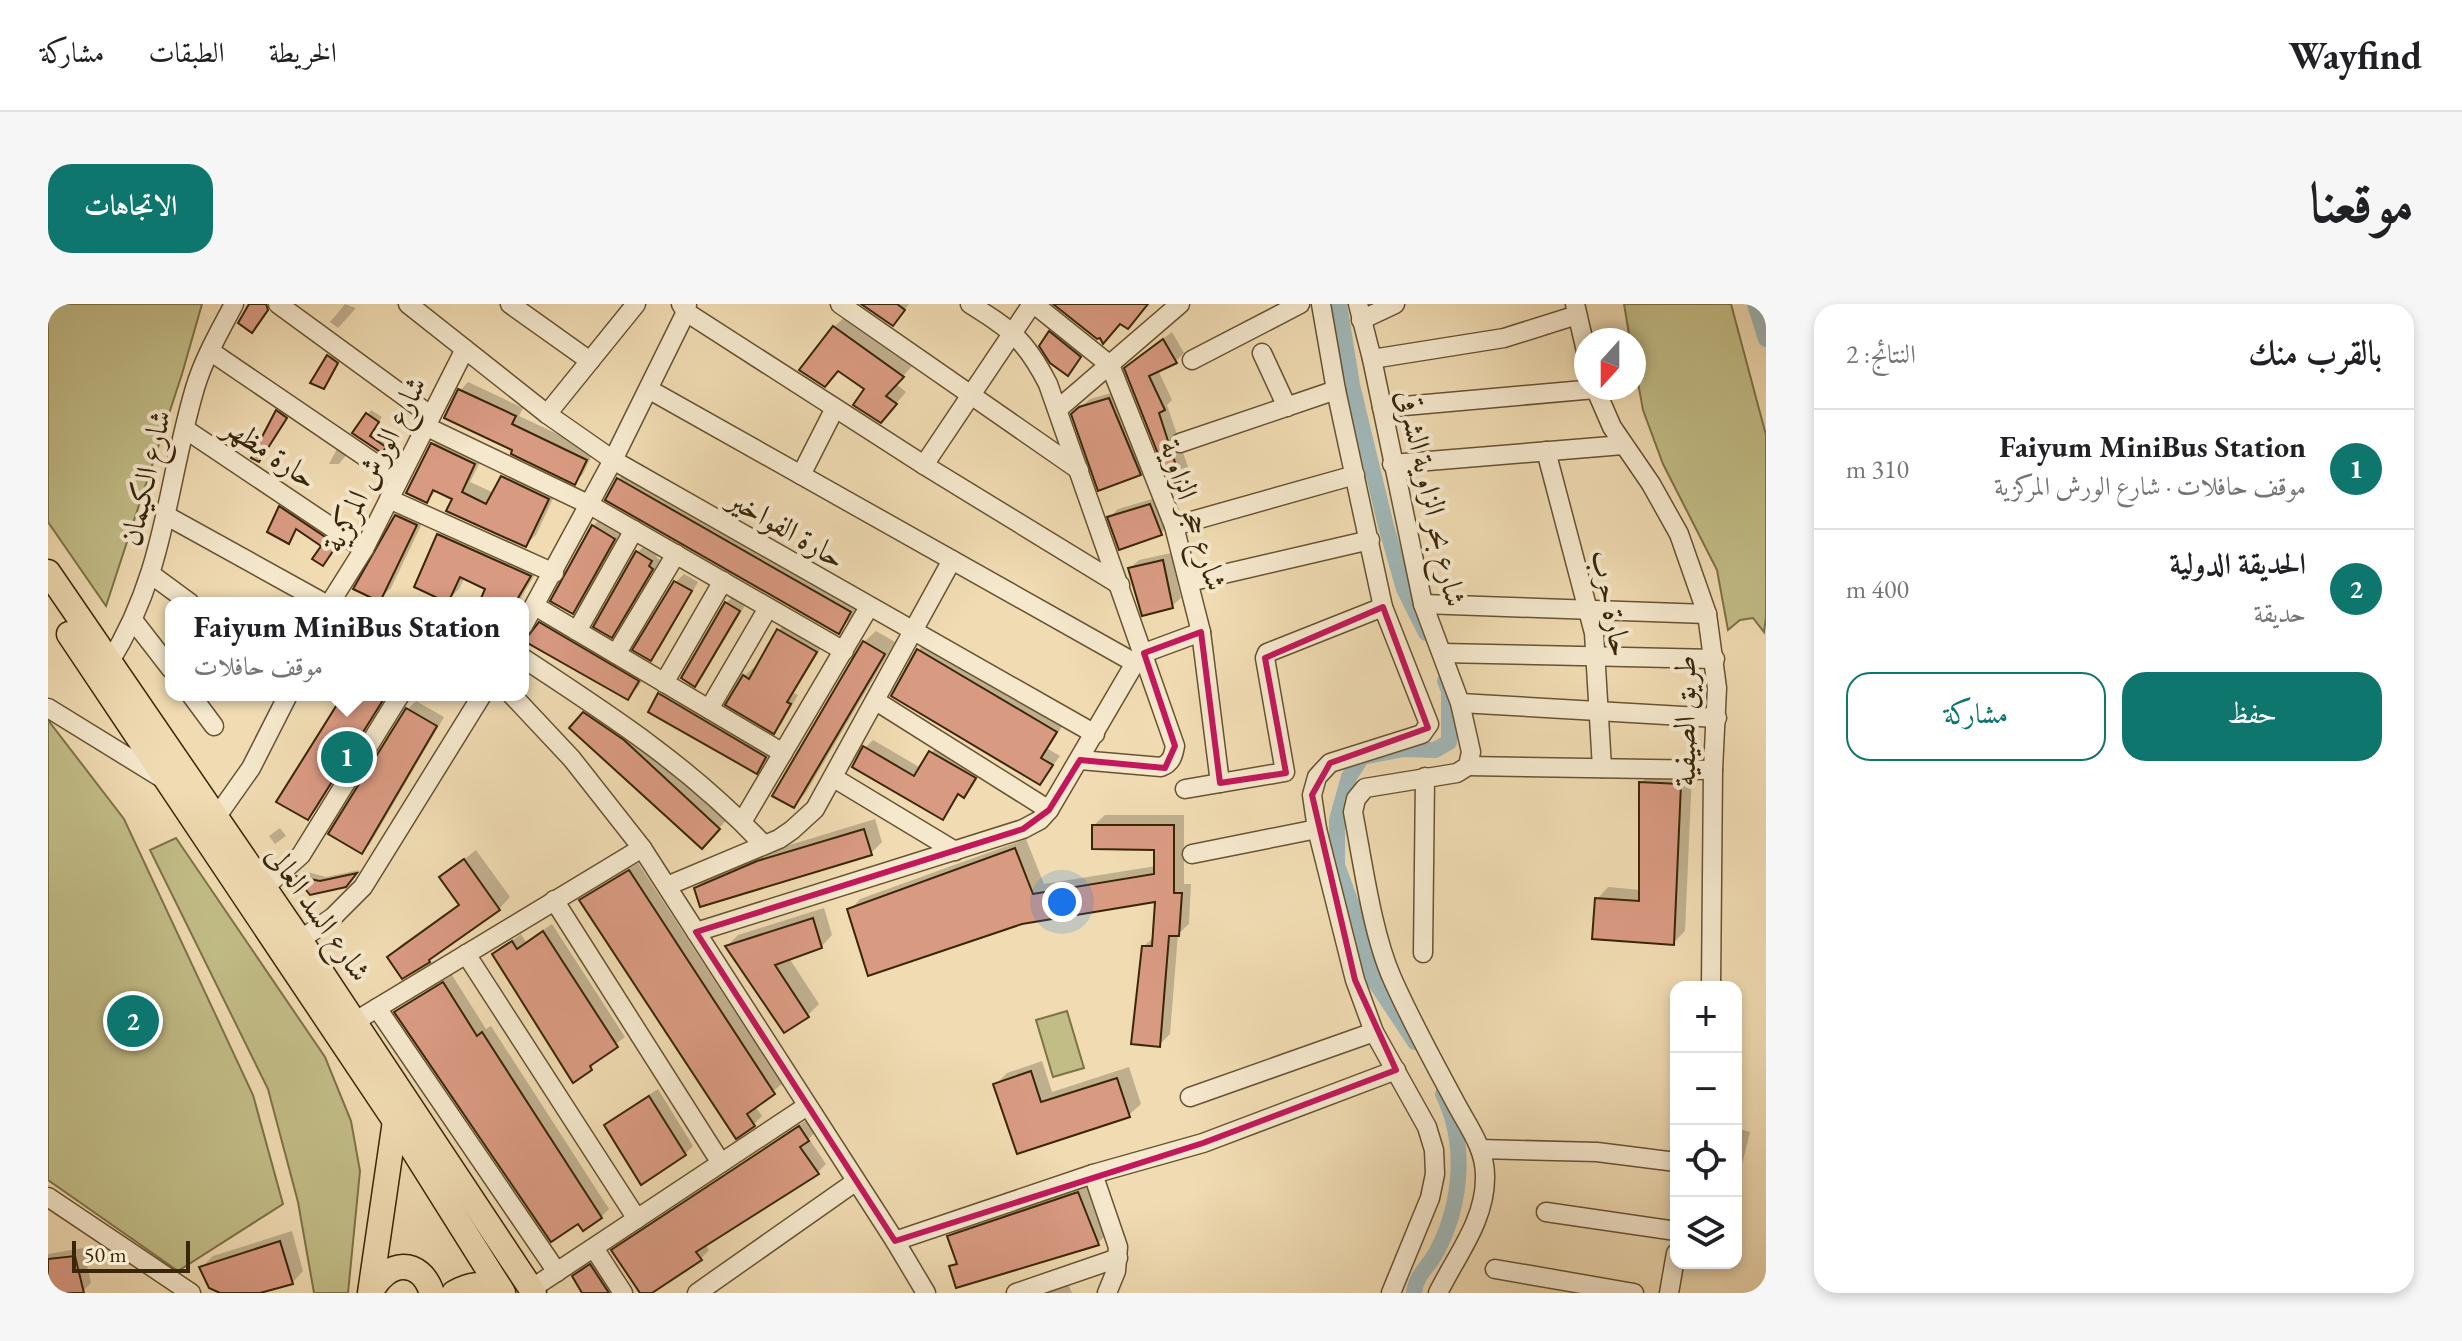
<!DOCTYPE html>
<html lang="ar">
<meta charset="utf-8">
<style>
body{margin:0;font-family:"EB Garamond",Amiri,serif;background:#f6f6f6;color:#202124;direction:rtl}
.controls{position:absolute;right:24px;bottom:24px;display:grid;overflow:hidden;border-radius:16px;box-shadow:0 4px 12px #0003}
.controls button{width:72px;height:72px;display:grid;place-items:center;padding:0;border:0;border-bottom:2px solid #e0e0e0;background:#fff;color:#202124;font:40px sans-serif}
.compass{position:absolute;left:1526px;top:24px;width:72px;height:72px;border-radius:50%;background:#fff;box-shadow:0 4px 12px #0003;rotate:201deg}
.scale{position:absolute;left:24px;bottom:20px;width:118px;box-sizing:border-box;padding-left:8px;border:4px solid #392607;border-top:0;font-size:22px;line-height:28px;white-space:nowrap;color:#392607;-webkit-text-stroke:6px #f5e8cd;paint-order:stroke}
.you{position:absolute;left:1014px;top:598px;width:28px;height:28px;margin:-20px;border:6px solid #fff;border-radius:50%;background:#1a73e8;box-shadow:0 0 0 12px #1a73e833}
.badge{display:grid;place-items:center;width:52px;height:52px;border-radius:50%;background:#0f766e;color:#fff;font-size:26px;font-weight:700}
.pin{position:absolute;translate:-50% -50%;border:4px solid #fff;box-shadow:0 2px 8px #0006}
.popup{position:absolute;left:117px;top:293px;width:364px;height:104px;box-sizing:border-box;display:grid;place-content:center;border-radius:16px;background:#fff;filter:drop-shadow(0 2px 6px #0005);font-size:26px;white-space:nowrap;color:#757577}
.popup b{font-size:30px;color:#202124}
.popup::after{content:'';position:absolute;left:50%;top:100%;margin-left:-16px;border:16px solid transparent;border-top-color:#fff}
.list{margin:0;padding:0;list-style:none}
h2{display:flex;justify-content:space-between;align-items:center;height:104px;margin:0;padding:0 32px;font-size:34px}
h2 small{font-size:26px;font-weight:400;color:#757577}
.list li{display:grid;grid-template-columns:52px 1fr auto;gap:24px;align-items:center;box-sizing:border-box;height:120px;padding:0 32px;border-top:2px solid #e0e0e0}
.list b{display:block;font-size:30px;white-space:nowrap}
.list p{margin:0;font-size:26px;white-space:nowrap;color:#757577}
.list em{font-size:26px;font-style:normal;color:#757577}
.actions{display:flex;gap:16px;padding:24px 32px}
.actions a{flex:1;padding:18px 0;border:2px solid #0f766e;border-radius:24px;text-align:center;font-size:28px;color:#0f766e}
.actions .main{background:#0f766e;color:#fff}
.icon{flex:none;width:44px;height:44px;fill:none;stroke:currentColor;stroke-width:2;stroke-linecap:round;stroke-linejoin:round}
.map{position:relative;flex:none;width:1718px;height:989px;overflow:hidden;direction:ltr;border-radius:24px}
header{display:flex;align-items:center;gap:48px;box-sizing:border-box;height:112px;padding:0 40px;background:#fff;border-bottom:2px solid #e0e0e0}
header strong{font-size:38px}
nav{display:flex;gap:44px;margin-inline-start:auto;font-size:28px}
.intro{display:flex;align-items:center;justify-content:space-between;box-sizing:border-box;height:192px;padding:0 48px}
h1{margin:0;font-size:56px}
.button{padding:20px 36px;border-radius:24px;background:#0f766e;color:#fff;font-size:28px;font-weight:700}
main{display:flex;gap:48px;padding:0 48px}
aside{flex:1;background:#fff;border-radius:24px;box-shadow:0 4px 12px #0003}
.map>svg:first-child{display:block}
.green{fill:#c2bd87;stroke:#7e7247;stroke-width:2}
.shadow{fill:#0003}
.lines{fill:none;stroke-linecap:round;stroke-linejoin:round}
.canal{stroke:#a1b8b9;stroke-width:16}
.building{fill:#d99a82;stroke:#392607;stroke-width:2}
.minor-casing{stroke:#675332;stroke-width:21}
.major-casing{stroke:#392607;stroke-width:27}
.minor{stroke:#f5e8cd;stroke-width:18}
.major{stroke:#f0dbb2;stroke-width:24}
.marked{fill:none;stroke:#c2185b;stroke-width:6;stroke-linejoin:round}
.labels{text-anchor:middle;dominant-baseline:central;stroke-width:8;stroke-linejoin:round;paint-order:stroke}
.street-label{font-size:30px;fill:#392607;stroke:#f5e8cd}
</style>
<header>
<strong>Wayfind</strong>
<nav><a>الخريطة</a><a>الطبقات</a><a>مشاركة</a></nav>
</header>
<div class="intro"><h1>موقعنا</h1><a class="button">الاتجاهات</a></div>
<main>
<aside>
<h2>بالقرب منك<small>النتائج: 2</small></h2>
<ul class="list">
<li><span class="badge">1</span><div><b>Faiyum MiniBus Station</b><p>موقف حافلات · شارع الورش المركزية</p></div><em>310 m</em></li>
<li><span class="badge">2</span><div><b>الحديقة الدولية</b><p>حديقة</p></div><em>400 m</em></li>
</ul>
<div class="actions"><a class="main">حفظ</a><a>مشاركة</a></div>
</aside>
<div class="map">
<svg width="1718" height="989" viewBox="0 0 1718 989">
<rect width="100%" height="100%" fill="#f0dbb2"/>
<filter id="stains"><feTurbulence type="fractalNoise" baseFrequency=".0025" numOctaves="4"/><feColorMatrix values="0 0 0 0 .2 0 0 0 0 .09 0 0 0 0 .02 0 0 0 .5 -.17"/></filter>
<radialGradient id="worn" r=".72"><stop offset=".6" stop-color="#630" stop-opacity="0"/><stop offset="1" stop-color="#630" stop-opacity=".3"/></radialGradient>
<!-- green -->
<g class="green">
<polygon points="0,0 154,0 134,70 58,302 0,218"/>
<polygon points="1576,0 1683,0 1718,131 1718,313 1716,328 1705,314 1692,316 1680,326 1669,266 1615,160 1595,106 1586,57 1586,36 1582,36"/>
<polygon points="0,416 76,515 205,791 235,900 130,967 0,876"/>
<polygon points="128,534 277,753 303,817 312,867 300,989 266,989 250,898 220,785 102,546"/>
<polygon points="1019,707 1036,764 1005,773 988,716"/>
</g>
<!-- shadow -->
<g class="shadow">
<polygon points="297,0 308,4 290,24 282,18"/>
<polygon points="817,0 861,0 845,20"/>
<polygon points="798,12 865,61 848,80 858,88 833,117 786,23"/>
<polygon points="1008,24 1037,47 1025,64 1002,29"/>
<polygon points="1124,28 1136,49 1128,57 1110,66 1124,96 1119,101 1141,166 1132,175 1123,178 1087,56"/>
<polygon points="286,47 294,53 281,78 275,83 265,78"/>
<polygon points="420,78 475,104 471,112 546,147 535,170 527,178 467,145 412,87"/>
<polygon points="1070,87 1100,161 1092,169 1025,110 1042,95"/>
<polygon points="235,102 243,108 211,156 230,108"/>
<polygon points="323,106 334,113 325,127 341,138 333,147 307,129"/>
<polygon points="395,130 436,150 422,178 446,189 454,173 464,162 510,184 488,231 477,241 406,194 389,186 379,197 384,141"/>
<polygon points="289,145 298,151 291,160 281,160"/>
<polygon points="582,164 813,296 802,316 790,327 570,176"/>
<polygon points="1111,193 1121,221 1113,229 1062,213 1070,205"/>
<polygon points="238,198 293,235 275,260 276,241 250,224 241,238 233,204"/>
<polygon points="360,200 379,209 343,284 331,295 348,212"/>
<polygon points="554,213 574,226 533,300 524,308 505,296 545,222"/>
<polygon points="402,219 493,260 470,299 433,299 440,284 417,273 411,285 400,296 390,231"/>
<polygon points="598,240 611,248 608,253 612,256 572,323 564,331 589,249"/>
<polygon points="1123,249 1133,294 1124,302 1082,264 1091,256"/>
<polygon points="636,270 650,278 611,346 602,354 587,345 628,278"/>
<polygon points="687,291 699,298 655,372 646,380 678,299"/>
<polygon points="504,308 600,365 591,382 579,394 492,319"/>
<polygon points="739,318 776,339 746,389 750,391 734,419 726,427 696,372 705,364 709,366 731,326"/>
<polygon points="828,327 847,338 757,490 745,501 816,338"/>
<polygon points="879,337 1016,419 1000,445 1012,452 992,479 846,392 871,346"/>
<polygon points="625,380 728,441 720,456 708,467 614,391"/>
<polygon points="297,391 339,391 268,506 260,514 231,497"/>
<polygon points="368,397 396,413 322,540 314,548 360,405"/>
<polygon points="548,398 682,512 665,531 524,424"/>
<polygon points="825,436 873,464 891,439 935,465 924,483 916,491 912,489 894,514 816,445"/>
<polygon points="1604,467 1644,469 1637,627 1625,639 1549,595 1560,583 1593,586 1593,479"/>
<polygon points="1057,511 1136,511 1136,580 1143,580 1141,620 1130,630 1122,730 1111,741 1095,643 1107,632 1110,595 802,606 812,595 978,535 996,580 1108,562 1108,544 1046,521"/>
<polygon points="827,515 834,538 823,549 648,584 659,573 722,547"/>
<polygon points="232,524 238,532 227,540 221,532"/>
<polygon points="428,546 462,593 451,605 381,656 341,653 353,641 412,599 394,573"/>
<polygon points="590,559 734,780 707,802 714,812 705,821 534,596 542,588"/>
<polygon points="311,566 303,575 263,589 251,571 256,567 278,573"/>
<polygon points="776,604 784,631 773,643 741,654 771,700 760,711 737,726 679,642 690,631"/>
<polygon points="504,620 577,733 550,754 543,764 447,650 473,630 478,638"/>
<polygon points="404,671 438,725 443,722 561,905 553,913 349,708 357,700"/>
<polygon points="994,757 1004,788 1081,763 1093,800 1081,811 970,847 948,780 959,769"/>
<polygon points="610,785 645,842 637,850 558,821 567,813"/>
<polygon points="760,815 768,827 761,835 778,860 770,868 657,940 661,946 653,955 601,989 594,989 566,946 574,938"/>
<polygon points="1688,824 1702,828 1688,885"/>
<polygon points="1038,881 1058,931 1050,939 903,963 910,956 902,932 910,924"/>
<polygon points="244,927 255,967 244,979 205,989 177,989 154,963 165,952"/>
<polygon points="35,944 43,979 35,987 0,989 0,950"/>
<polygon points="551,953 574,989 537,989 526,973"/>
<polygon points="1020,980 1024,989 994,989"/>
</g>
<g class="lines">
<!-- canal -->
<g class="canal">
<polyline points="1291,0 1304,81 1338,222 1356,285 1378,329"/>
<polyline points="1707,0 1718,35"/>
<polyline points="1367,738 1326,676 1311,621 1289,561 1289,516 1301,473 1314,453 1356,445 1387,446 1401,438 1401,387 1397,377"/>
<path d="M1366,989C1368,970 1381,963 1389,947C1414,899 1419,839 1395,790"/>
</g>
</g>
<!-- building -->
<g class="building">
<polygon points="201,0 218,0 220,6 204,29 190,19"/>
<polygon points="813,0 849,0 857,6 845,22"/>
<polygon points="1005,0 1100,0 1080,25 1072,20 1055,40 1052,34 1049,35"/>
<polygon points="785,22 856,73 838,92 849,100 833,119 805,101 816,85 790,67 777,83 751,66"/>
<polygon points="1001,27 1033,53 1020,72 1002,59 991,42"/>
<polygon points="1115,35 1129,59 1101,72 1117,106 1111,109 1133,177 1122,180 1076,64"/>
<polygon points="279,51 290,59 276,85 262,79"/>
<polygon points="410,85 468,112 464,120 539,156 527,181 463,150 464,146 396,114"/>
<polygon points="1061,94 1093,171 1050,187 1023,110 1031,103"/>
<polygon points="228,106 239,114 211,158 203,154"/>
<polygon points="318,109 331,118 322,132 338,143 334,149 304,129"/>
<polygon points="383,139 427,160 414,188 438,200 453,172 501,195 478,243 398,207 404,195 385,186 379,199 358,189"/>
<polygon points="569,174 803,308 791,330 557,196"/>
<polygon points="1102,200 1114,231 1071,246 1059,213"/>
<polygon points="231,202 289,241 275,262 264,255 273,242 248,225 241,240 219,228"/>
<polygon points="347,211 369,221 332,298 305,285"/>
<polygon points="544,221 567,235 525,310 502,297"/>
<polygon points="389,230 483,272 467,299 431,299 437,285 412,273 400,299 366,283"/>
<polygon points="588,247 604,257 601,262 605,265 564,334 545,323"/>
<polygon points="1115,256 1125,304 1094,312 1080,264"/>
<polygon points="626,277 644,287 603,357 584,346"/>
<polygon points="677,298 692,307 647,383 633,374"/>
<polygon points="491,318 591,377 580,396 476,337"/>
<polygon points="729,325 769,348 739,398 743,400 726,430 677,401 695,371 701,375"/>
<polygon points="815,337 837,350 746,504 724,492"/>
<polygon points="869,345 1009,428 993,454 1005,461 992,481 843,392"/>
<polygon points="610,389 718,453 709,470 600,408"/>
<polygon points="295,391 337,393 260,516 228,498"/>
<polygon points="358,404 389,422 314,550 280,530"/>
<polygon points="535,408 576,436 672,525 654,545 521,424"/>
<polygon points="815,442 866,472 881,447 928,474 916,494 910,490 895,516 804,463"/>
<polygon points="1591,478 1633,480 1626,641 1544,635 1547,594 1591,597"/>
<polygon points="1044,521 1126,521 1126,589 1134,589 1131,632 1121,632 1112,743 1083,740 1094,642 1104,642 1107,598 974,620 820,672 799,605 967,544 985,590 1106,570 1106,546 1044,545"/>
<polygon points="816,525 824,551 652,603 646,584 709,557"/>
<polygon points="416,555 452,606 381,656 382,658 354,675 339,653 411,601 391,573"/>
<polygon points="581,566 727,790 699,810 707,822 688,835 531,596"/>
<polygon points="309,569 298,583 262,591 247,572 272,577"/>
<polygon points="765,614 774,644 727,661 761,713 736,729 677,642"/>
<polygon points="495,627 570,743 542,762 544,766 525,779 444,650 464,637 469,645"/>
<polygon points="395,678 429,732 434,728 554,914 535,927 530,920 503,938 346,708"/>
<polygon points="983,767 993,798 1069,774 1082,813 969,850 945,780"/>
<polygon points="601,792 638,851 593,881 556,821"/>
<polygon points="751,822 761,837 752,843 771,870 648,948 654,956 604,989 592,989 563,946"/>
<polygon points="1030,888 1051,941 908,984 901,962 909,960 899,932"/>
<polygon points="232,937 245,980 212,989 172,989 161,984 151,963"/>
<polygon points="27,952 36,989 0,989 0,955"/>
<polygon points="542,960 561,989 534,989 524,972"/>
</g>
<g class="lines">
<!-- minor casing -->
<g class="minor-casing">
<g id="minor">
<polyline points="230,0 382,111"/>
<polyline points="360,0 499,110 565,156 1047,430"/>
<polyline points="462,0 542,57"/>
<polyline points="633,0 638,8 876,161 1072,281"/>
<polyline points="792,0 1031,166"/>
<path d="M922,0C963,26 977,35 1000,80L1127,442C1125,453 1123,459 1113,463L1032,456"/>
<polyline points="986,0 1062,61 1126,222 1153,328 1172,479"/>
<polyline points="1273,0 1288,86 1335,303 1381,420 1374,430 1282,459 1269,473 1264,491 1269,525 1307,676 1326,728 1379,823 1386,846 1387,870 1382,894 1343,989"/>
<path d="M1310,0L1324,55L1375,300L1412,399L1423,448L1420,462L1409,469L1317,484L1308,495L1305,508C1315,559 1324,629 1344,674C1362,715 1384,755 1405,794C1418,820 1437,842 1437,872C1438,916 1408,952 1390,989"/>
<polyline points="1527,0 1538,47"/>
<polyline points="1313,16 1347,0"/>
<polyline points="162,47 350,175"/>
<polyline points="1214,49 1239,103"/>
<polyline points="1324,55 1456,34 1529,11"/>
<polyline points="1144,56 1252,0"/>
<polyline points="1547,84 1564,123 1603,180 1631,230 1659,310 1669,384 1665,466 1663,683"/>
<polyline points="602,86 1087,359"/>
<polyline points="1334,104 1547,85"/>
<polyline points="1010,105 1132,0"/>
<polyline points="499,110 588,0"/>
<polyline points="377,122 542,201 796,347"/>
<polyline points="137,125 316,245"/>
<polyline points="1132,139 1288,86"/>
<polyline points="1498,147 1546,329 1554,464"/>
<polyline points="1344,160 1575,141"/>
<polyline points="876,161 984,0"/>
<polyline points="753,171 787,104"/>
<polyline points="341,195 506,269"/>
<polyline points="119,212 276,299"/>
<polyline points="1126,222 1307,171"/>
<polyline points="104,271 142,299"/>
<polyline points="1141,278 1322,236"/>
<polyline points="282,299 316,245 417,45"/>
<polyline points="1375,300 1659,310"/>
<polyline points="487,302 735,449"/>
<polyline points="85,316 123,365"/>
<polyline points="475,322 565,156 638,8 639,0"/>
<polyline points="529,327 586,226"/>
<polyline points="1394,349 1667,355"/>
<polyline points="568,350 628,250"/>
<path d="M475,354C565,413 641,462 716,541"/>
<path d="M61,359C118,268 118,182 147,84C156,54 172,27 186,0"/>
<polyline points="616,379 675,277"/>
<polyline points="143,391 166,422"/>
<polyline points="464,391 524,455 594,544 847,937 878,989"/>
<polyline points="828,397 1001,506"/>
<polyline points="1412,399 1669,414"/>
<polyline points="0,404 117,476"/>
<polyline points="661,405 720,304"/>
<polyline points="1420,462 1665,466"/>
<polyline points="786,474 907,547"/>
<polyline points="1137,485 1237,468 1217,354 1219,349 1335,303"/>
<polyline points="167,515 203,464 240,391"/>
<polyline points="694,518 821,303"/>
<polyline points="1144,550 1269,525"/>
<polyline points="619,582 731,535 744,526 767,505 904,256"/>
<polyline points="216,584 253,551 352,391"/>
<polyline points="506,596 673,859"/>
<polyline points="648,628 975,525 992,516 1001,506 1087,359 1096,349 1153,328"/>
<polyline points="252,636 285,613 315,583 434,391"/>
<polyline points="1375,649 1377,473"/>
<polyline points="418,650 589,915"/>
<polyline points="329,704 509,968"/>
<polyline points="296,724 594,544"/>
<polyline points="1142,793 1326,728"/>
<polyline points="1432,845 1549,848 1628,858"/>
<polyline points="1045,870 1070,943 1068,967 1059,989"/>
<polyline points="0,893 143,989"/>
<polyline points="1498,908 1628,927"/>
<polyline points="847,937 1045,870 1155,839 1348,766"/>
<polyline points="546,944 575,989"/>
<polyline points="1447,965 1586,989"/>
<polyline points="483,985 759,802"/>
<polyline points="649,989 807,878"/>
<polyline points="968,989 1070,954"/>
<polyline points="1621,989 1628,949"/>
</g>
</g>
<!-- major casing -->
<g class="major-casing">
<g id="major">
<polyline points="0,268 252,636 486,989"/>
<polyline points="21,330 347,817 455,989"/>
<path d="M323,988C339,956 372,953 384,989"/>
<polyline points="322,989 347,817"/>
<path d="M406,989C422,980 434,979 452,984"/>
</g>
</g>
<!-- minor -->
<use href="#minor" class="minor"/>
<!-- major -->
<use href="#major" class="major"/>
</g>
<!-- marked area -->
<path class="marked" d="M1335,303L1380,424L1282,459L1264,491L1307,676L1348,766L1155,839L847,937L648,628L975,525L1001,506L1032,456L1117,464L1127,442L1096,349L1153,328L1172,479L1238,469L1217,354Z"/>
<g class="labels">
<!-- street labels -->
<g class="street-label">
<text transform="translate(223 148) rotate(34)">حارة مظهر</text>
<text transform="translate(326 160) rotate(-63)">شارع الورش المركزية</text>
<text transform="translate(97 174) rotate(-77)">شارع الكيمان</text>
<text transform="translate(1384 194) rotate(77)">شارع بحر الزاوية الشرقى</text>
<text transform="translate(1146 211) rotate(72)">شارع حجر الزاوية</text>
<text transform="translate(739 224) rotate(30)">حارة الفواخير</text>
<text transform="translate(1564 299) rotate(79)">حارة حرب</text>
<text transform="translate(1636 417) rotate(-90)">طريق الصيفية</text>
<text transform="translate(271 609) rotate(55)">شارع السد العالى</text>
</g>
</g>
<rect width="100%" height="100%" filter="url(#stains)"/>
<rect width="100%" height="100%" fill="url(#worn)"/>
</svg>
<div class="controls">
<button>+</button>
<button>−</button>
<button><svg class="icon" aria-label="locate" viewBox="0 0 24 24"><circle cx="12" cy="12" r="6"/><path d="M12 2v4M12 18v4M2 12h4M18 12h4"/></svg></button>
<button><svg class="icon" aria-label="layers" viewBox="0 0 24 24"><path d="M12 4l9 5-9 5-9-5zM3 14l9 5 9-5"/></svg></button>
</div>
<svg class="compass" viewBox="-18 -18 36 36"><path d="M0-13l5 13h-10z" fill="#e53935"/><path d="M0 13l5-13h-10z" fill="#757577"/></svg>
<div class="scale">50 m</div>
<div class="you"></div>
<div class="pin badge" style="left:299px;top:453px">1</div>
<div class="popup"><b>Faiyum MiniBus Station</b>موقف حافلات</div>
<div class="pin badge" style="left:85px;top:717px">2</div>
</div>
</main>
